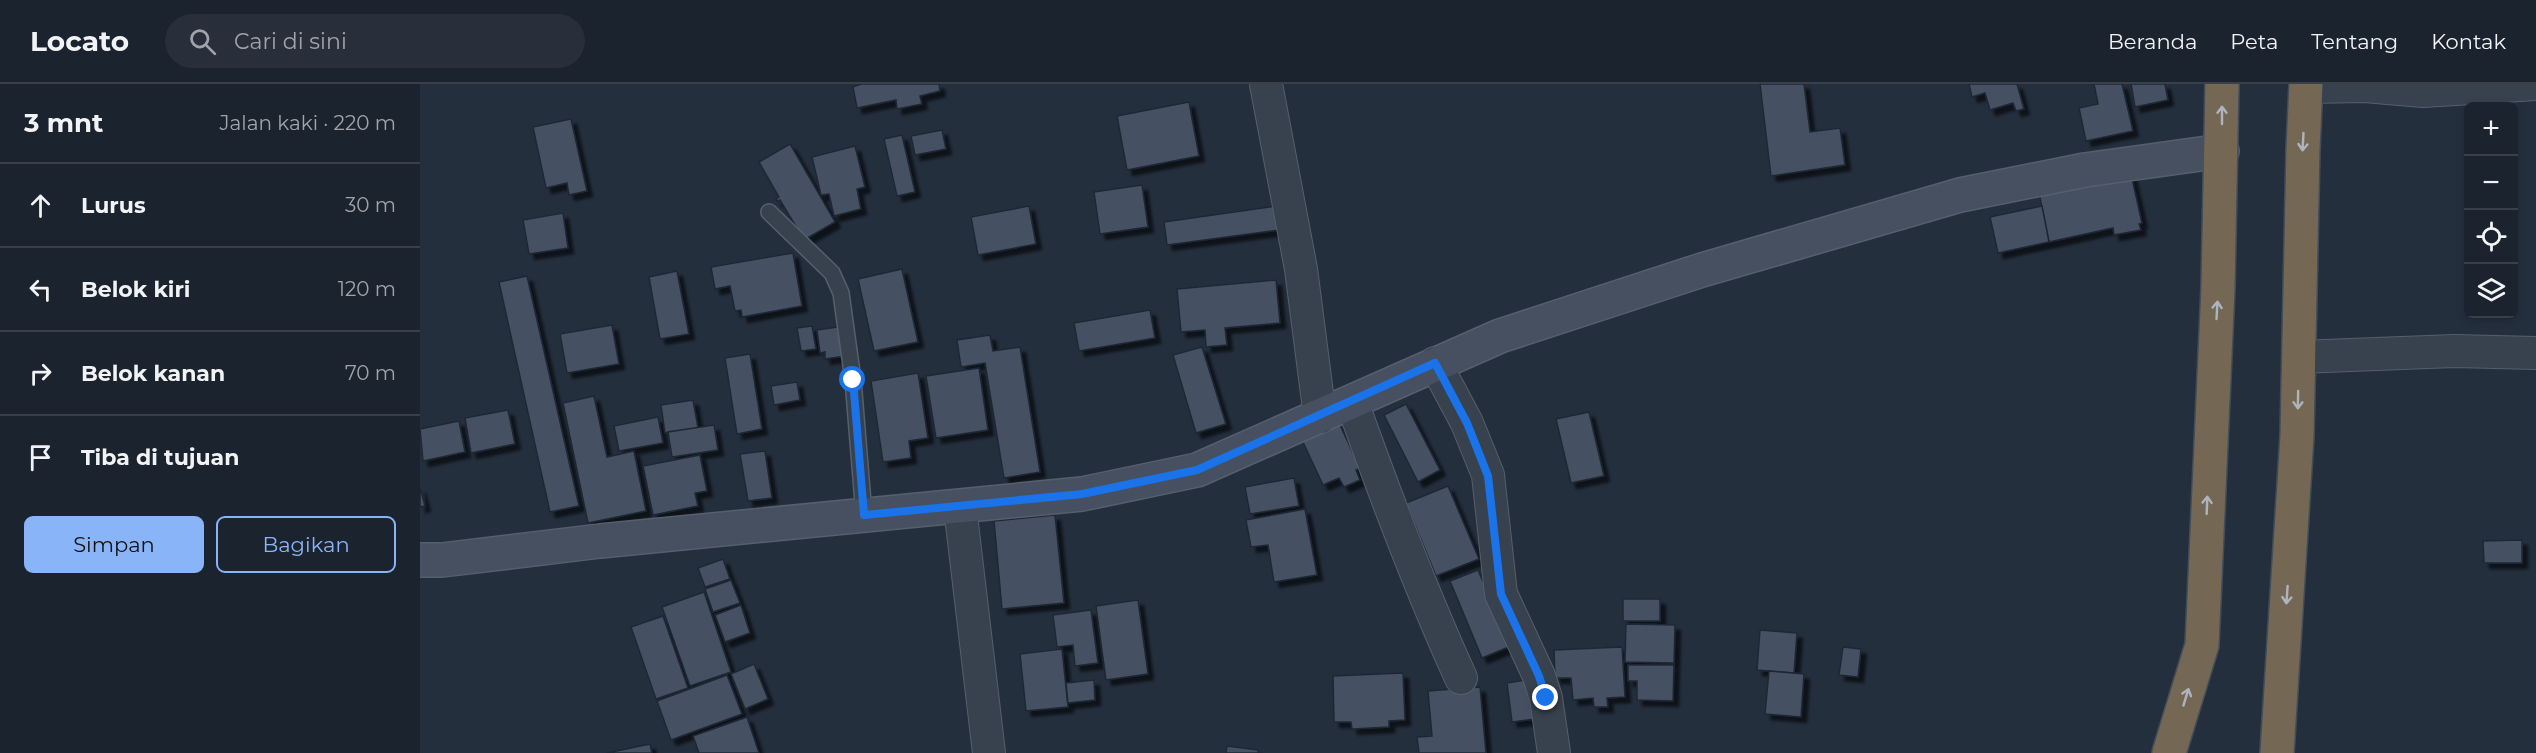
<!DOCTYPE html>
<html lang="id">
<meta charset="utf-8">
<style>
body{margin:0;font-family:Montserrat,sans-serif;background:#282f3a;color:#f1f3f6}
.controls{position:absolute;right:18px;top:18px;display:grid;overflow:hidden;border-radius:9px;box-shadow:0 3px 9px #0003}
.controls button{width:54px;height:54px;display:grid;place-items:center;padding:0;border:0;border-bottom:2px solid #39404a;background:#1b232e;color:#f1f3f6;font:30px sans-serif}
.stop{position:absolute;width:18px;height:18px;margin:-14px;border:4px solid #1a73e8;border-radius:50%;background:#fff}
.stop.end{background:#1a73e8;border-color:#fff;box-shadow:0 2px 6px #0008}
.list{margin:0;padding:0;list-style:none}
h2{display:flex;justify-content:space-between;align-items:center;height:78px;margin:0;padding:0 24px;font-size:26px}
h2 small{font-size:20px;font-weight:400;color:#a0a4aa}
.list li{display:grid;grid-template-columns:39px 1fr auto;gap:18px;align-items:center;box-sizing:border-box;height:84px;padding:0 24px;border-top:2px solid #39404a}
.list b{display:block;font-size:22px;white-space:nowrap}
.list em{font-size:20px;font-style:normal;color:#a0a4aa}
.actions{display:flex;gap:12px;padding:18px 24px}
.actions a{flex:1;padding:14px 0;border:2px solid #8ab4f8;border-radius:9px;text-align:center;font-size:21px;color:#8ab4f8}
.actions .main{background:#8ab4f8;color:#111}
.icon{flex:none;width:33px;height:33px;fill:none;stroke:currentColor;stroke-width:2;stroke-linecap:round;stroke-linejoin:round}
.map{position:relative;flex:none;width:2116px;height:669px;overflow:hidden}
header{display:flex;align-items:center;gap:36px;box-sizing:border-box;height:84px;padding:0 30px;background:#1b232e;border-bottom:2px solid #39404a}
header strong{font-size:28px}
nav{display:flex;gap:33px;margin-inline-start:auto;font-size:21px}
.search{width:420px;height:54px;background:#282f3a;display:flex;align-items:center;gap:15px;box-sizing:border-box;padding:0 21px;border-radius:33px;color:#a0a4aa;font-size:22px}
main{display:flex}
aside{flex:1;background:#1b232e}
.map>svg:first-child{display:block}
.building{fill:#455162;stroke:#1f2835;stroke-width:1.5;filter:url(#shadow)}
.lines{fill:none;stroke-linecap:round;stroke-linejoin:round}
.lane-casing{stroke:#565f6c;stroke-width:18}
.street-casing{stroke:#565f6c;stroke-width:34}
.secondary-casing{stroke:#565f6c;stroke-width:36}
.highway-casing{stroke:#434c59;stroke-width:36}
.lane{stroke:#38414e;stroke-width:15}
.street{stroke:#38414e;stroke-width:32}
.secondary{stroke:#465061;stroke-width:33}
.highway{stroke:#746855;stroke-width:33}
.oneway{stroke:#aeb4bd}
.route{stroke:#1a73e8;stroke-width:8}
</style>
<header>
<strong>Locato</strong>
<div class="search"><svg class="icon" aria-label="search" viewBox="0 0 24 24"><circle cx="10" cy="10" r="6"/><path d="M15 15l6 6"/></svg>Cari di sini</div>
<nav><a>Beranda</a><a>Peta</a><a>Tentang</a><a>Kontak</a></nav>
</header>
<main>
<aside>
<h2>3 mnt<small>Jalan kaki · 220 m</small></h2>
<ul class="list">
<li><svg class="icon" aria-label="ahead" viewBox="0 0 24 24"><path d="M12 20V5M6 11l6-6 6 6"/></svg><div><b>Lurus</b></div><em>30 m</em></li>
<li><svg class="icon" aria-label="left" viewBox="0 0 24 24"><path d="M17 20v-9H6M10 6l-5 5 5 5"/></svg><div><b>Belok kiri</b></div><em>120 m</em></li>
<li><svg class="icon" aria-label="right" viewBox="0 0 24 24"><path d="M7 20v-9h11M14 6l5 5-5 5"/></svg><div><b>Belok kanan</b></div><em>70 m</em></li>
<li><svg class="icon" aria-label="arrive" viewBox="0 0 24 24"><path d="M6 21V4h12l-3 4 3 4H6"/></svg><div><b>Tiba di tujuan</b></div></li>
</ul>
<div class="actions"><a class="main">Simpan</a><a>Bagikan</a></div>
</aside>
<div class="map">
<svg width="2116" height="669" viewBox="0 0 2116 669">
<defs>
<filter id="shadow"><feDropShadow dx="5.5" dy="5.5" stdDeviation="1.5" flood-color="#0009"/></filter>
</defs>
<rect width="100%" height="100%" fill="#242f3e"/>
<!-- building -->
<g class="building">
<polygon points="441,0 519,0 520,7 500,12 502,20 477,25 476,16 437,24 433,3"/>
<polygon points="1340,0 1384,0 1390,48 1420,44 1425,81 1351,92"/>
<polygon points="1549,0 1597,0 1604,25 1596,27 1593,19 1570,26 1565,9 1552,13"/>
<polygon points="1674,0 1702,0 1713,47 1666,57 1659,24 1678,20"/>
<polygon points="1711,0 1745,0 1748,16 1715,23"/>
<polygon points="769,18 779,72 707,86 697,32"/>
<polygon points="151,35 167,107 149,111 147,99 126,104 113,43"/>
<polygon points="522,46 526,65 495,71 491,52"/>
<polygon points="482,51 495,108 477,112 464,55"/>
<polygon points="370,60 415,138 384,156 360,116 357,117 356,115 359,113 339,78"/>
<polygon points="435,62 445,103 437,105 441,125 414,132 409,110 401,111 392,73"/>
<polygon points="1711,90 1722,139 1719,140 1721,146 1694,151 1693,144 1629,158 1619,109"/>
<polygon points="722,101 728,143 680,150 674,108"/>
<polygon points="609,122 616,160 558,171 551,133"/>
<polygon points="856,122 859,146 747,161 744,138"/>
<polygon points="1622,122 1629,158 1578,169 1570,133"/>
<polygon points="143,129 148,164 109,170 103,136"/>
<polygon points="373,169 382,222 322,233 321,226 315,227 310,202 295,205 291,183"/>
<polygon points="482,185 498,258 454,267 438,195"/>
<polygon points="257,187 269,250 240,255 229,193"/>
<polygon points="107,192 159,422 130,428 79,198"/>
<polygon points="856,196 860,239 805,244 807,261 786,263 785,246 761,248 757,205"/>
<polygon points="730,226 735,254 659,267 654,239"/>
<polygon points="192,241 199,280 147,289 140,250"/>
<polygon points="392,242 396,265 381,267 377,244"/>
<polygon points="425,242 425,272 405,275 405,268 400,269 397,246"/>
<polygon points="570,251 573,267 600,263 620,388 584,394 565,279 541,283 537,256"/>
<polygon points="782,263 806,340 776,349 753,271"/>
<polygon points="330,270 342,345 317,350 305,274"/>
<polygon points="559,284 568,346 516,354 506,292"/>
<polygon points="498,289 508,354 489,357 491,374 463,378 451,297"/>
<polygon points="377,298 380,316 354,321 351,302"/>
<polygon points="174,312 187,373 214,367 226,427 168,439 143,319"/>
<polygon points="273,316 278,344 245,349 241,321"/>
<polygon points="986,320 1020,386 998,398 964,331"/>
<polygon points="88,326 95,360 51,369 45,334"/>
<polygon points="1169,328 1184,392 1151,399 1136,335"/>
<polygon points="238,333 243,359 199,367 194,342"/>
<polygon points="39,337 45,368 3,377 0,345"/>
<polygon points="919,339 940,384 936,386 940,396 924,403 919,394 903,401 882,356"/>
<polygon points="294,341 298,366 252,373 248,348"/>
<polygon points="345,367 352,414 328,417 320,370"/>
<polygon points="280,371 287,407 275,409 278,422 233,431 223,382"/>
<polygon points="874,394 879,422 830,430 825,403"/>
<polygon points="1028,402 1059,475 1016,492 986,419"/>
<polygon points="0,403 5,422 0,423"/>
<polygon points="885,425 897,491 854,498 848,461 831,463 826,436"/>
<polygon points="635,431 644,519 582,525 574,437"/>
<polygon points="2102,456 2102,479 2064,479 2063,457"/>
<polygon points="303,475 310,495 285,503 278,484"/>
<polygon points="1058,486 1091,562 1062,574 1030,497"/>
<polygon points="311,496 320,519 293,528 285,505"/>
<polygon points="284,508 311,588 270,602 242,523"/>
<rect x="1203" y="515" width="37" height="22"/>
<polygon points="718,516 728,590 686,596 676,522"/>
<polygon points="321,521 330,549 305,558 295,531"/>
<polygon points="671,526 678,579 655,582 653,561 637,563 633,531"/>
<polygon points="243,532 268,604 236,615 211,543"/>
<polygon points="1206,540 1255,541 1254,579 1205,578"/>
<polygon points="1340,546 1377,549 1374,589 1337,586"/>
<polygon points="1202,563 1205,613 1187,614 1188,623 1174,623 1173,614 1153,616 1151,594 1135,594 1134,566"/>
<polygon points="1423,563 1441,565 1438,593 1419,591"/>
<polygon points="642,565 648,623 606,627 600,570"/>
<polygon points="334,580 348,615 325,625 311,590"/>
<polygon points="1208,581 1254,581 1253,617 1217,616 1217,597 1208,597"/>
<polygon points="1349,587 1384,590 1381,633 1345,630"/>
<polygon points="983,589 985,636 969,637 969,643 932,645 931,638 914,638 913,592"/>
<polygon points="307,591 322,630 251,656 237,617"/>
<polygon points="1118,594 1123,634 1092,638 1087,599"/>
<polygon points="674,596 675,616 648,619 646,599"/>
<polygon points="1060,603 1066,669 999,669 997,653 1012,652 1008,607"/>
<polygon points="327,633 339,669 279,669 273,652"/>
<polygon points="230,660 232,669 187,669"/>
<polygon points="807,662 838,666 838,669 806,669"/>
</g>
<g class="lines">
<!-- lane casing -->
<g class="lane-casing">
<polyline id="lane" points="349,128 412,189 421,209 433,296 444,431"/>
</g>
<!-- street casing -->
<g class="street-casing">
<g id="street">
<polyline points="846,0 881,185 900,333"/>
<polyline points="1887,3 1945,2 2003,7 2116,0"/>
<polyline points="1879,273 2034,267 2116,269"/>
<polyline points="1015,279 1047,339 1068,391 1081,510 1119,592 1126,614 1134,669"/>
<path d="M932,318C965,411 1000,504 1041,594"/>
<polyline points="540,423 569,669"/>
</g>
</g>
<!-- secondary casing -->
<g class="secondary-casing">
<polyline id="secondary" points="0,476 22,476 180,457 662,410 777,386 1080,252 1282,186 1540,111 1665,86 1802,67"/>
</g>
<!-- highway casing -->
<g class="highway-casing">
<g id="highway">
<polyline points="1749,669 1782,561 1798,204 1802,0"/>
<polyline points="1857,669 1877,352 1883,65 1886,0"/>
</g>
</g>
<!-- lane -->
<use href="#lane" class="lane"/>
<!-- street -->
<use href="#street" class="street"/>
<!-- secondary -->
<use href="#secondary" class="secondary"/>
<!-- highway -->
<use href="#highway" class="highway"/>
</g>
<!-- one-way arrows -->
<defs><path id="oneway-shaft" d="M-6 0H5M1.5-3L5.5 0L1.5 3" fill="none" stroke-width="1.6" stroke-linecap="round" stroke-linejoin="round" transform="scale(1.5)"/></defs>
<g class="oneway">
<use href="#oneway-shaft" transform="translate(1802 31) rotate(-90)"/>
<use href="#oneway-shaft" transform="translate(1883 58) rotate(93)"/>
<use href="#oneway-shaft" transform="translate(1797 226) rotate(-87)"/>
<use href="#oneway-shaft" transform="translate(1878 316) rotate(91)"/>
<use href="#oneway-shaft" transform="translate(1787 421) rotate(-88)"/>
<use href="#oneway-shaft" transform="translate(1867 511) rotate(94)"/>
<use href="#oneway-shaft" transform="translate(1766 613) rotate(-73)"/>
</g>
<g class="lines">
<!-- route -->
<polyline class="route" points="433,296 444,431 662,410 777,386 1015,279 1047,339 1068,392 1081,510 1119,592 1126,614"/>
</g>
</svg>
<div class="controls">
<button>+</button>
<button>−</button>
<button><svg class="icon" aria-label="locate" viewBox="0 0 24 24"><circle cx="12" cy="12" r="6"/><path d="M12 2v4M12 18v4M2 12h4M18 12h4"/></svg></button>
<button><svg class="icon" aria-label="layers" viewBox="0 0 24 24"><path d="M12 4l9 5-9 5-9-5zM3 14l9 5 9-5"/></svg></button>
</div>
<div class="stop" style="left:433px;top:296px"></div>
<div class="stop end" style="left:1126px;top:614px"></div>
</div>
</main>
